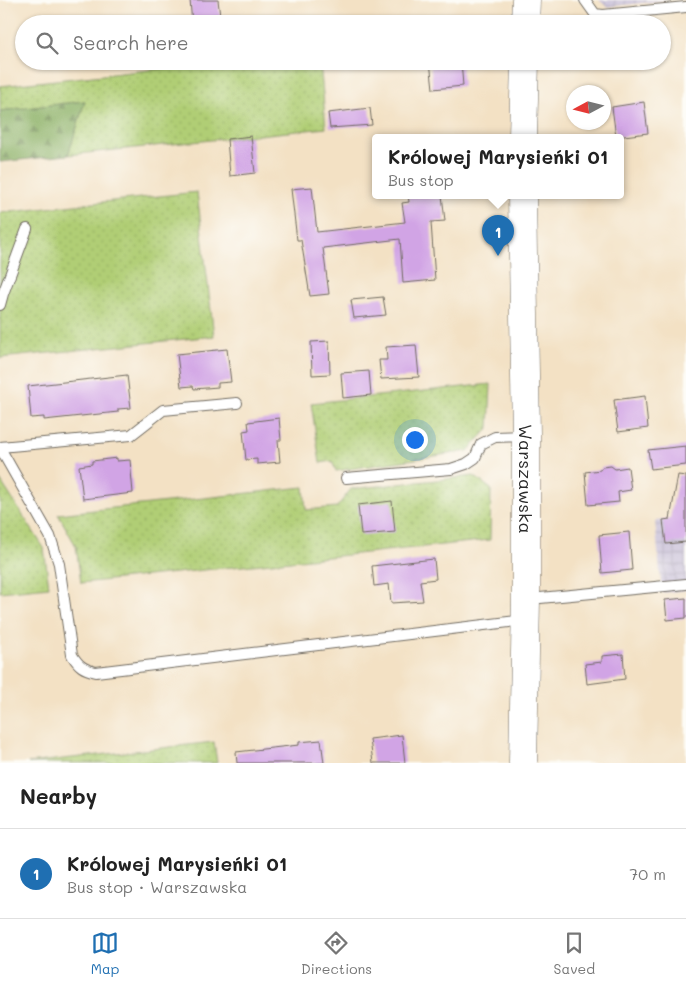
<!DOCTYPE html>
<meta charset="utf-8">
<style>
body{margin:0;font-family:Mali,sans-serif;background:#f6f6f6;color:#222}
.compass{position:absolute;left:566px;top:85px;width:45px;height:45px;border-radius:50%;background:#fff;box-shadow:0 1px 4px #0004;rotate:263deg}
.you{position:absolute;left:414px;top:439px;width:18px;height:18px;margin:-12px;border:4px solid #fff;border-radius:50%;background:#1a73e8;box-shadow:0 0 0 8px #1a73e833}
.badge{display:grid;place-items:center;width:32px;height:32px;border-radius:50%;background:#1f6fb2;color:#fff;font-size:16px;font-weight:700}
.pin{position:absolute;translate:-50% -41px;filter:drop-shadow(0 1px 2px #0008)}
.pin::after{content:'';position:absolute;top:26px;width:18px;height:15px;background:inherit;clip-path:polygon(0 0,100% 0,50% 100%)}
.popup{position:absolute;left:372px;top:134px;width:252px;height:65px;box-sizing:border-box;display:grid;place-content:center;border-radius:5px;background:#fff;filter:drop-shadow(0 1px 4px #0005);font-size:16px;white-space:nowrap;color:#767676}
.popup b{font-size:19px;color:#222}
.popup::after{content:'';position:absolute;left:50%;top:100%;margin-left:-10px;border:10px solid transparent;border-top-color:#fff}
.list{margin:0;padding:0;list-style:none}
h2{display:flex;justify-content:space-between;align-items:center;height:65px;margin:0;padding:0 20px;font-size:21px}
h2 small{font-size:16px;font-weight:400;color:#767676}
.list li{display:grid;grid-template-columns:32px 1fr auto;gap:15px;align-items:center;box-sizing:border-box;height:90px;padding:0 20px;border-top:1px solid #e0e0e0}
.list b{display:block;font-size:19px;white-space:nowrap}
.list p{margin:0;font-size:16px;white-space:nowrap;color:#767676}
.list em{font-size:16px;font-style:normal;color:#767676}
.icon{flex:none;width:28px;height:28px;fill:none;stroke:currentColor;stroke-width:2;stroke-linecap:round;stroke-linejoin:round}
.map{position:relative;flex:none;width:686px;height:763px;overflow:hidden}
.search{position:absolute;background:#fff;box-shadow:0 1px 4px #0004;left:15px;right:15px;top:15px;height:55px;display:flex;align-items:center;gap:12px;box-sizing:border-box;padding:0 18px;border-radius:28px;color:#767676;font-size:19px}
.sheet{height:155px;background:#fff}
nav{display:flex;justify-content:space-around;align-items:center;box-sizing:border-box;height:70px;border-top:1px solid #e0e0e0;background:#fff;font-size:14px;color:#767676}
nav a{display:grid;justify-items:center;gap:2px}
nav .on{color:#1f6fb2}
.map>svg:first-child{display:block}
.industrial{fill:url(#industrial-grid)}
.grass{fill:url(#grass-dots);stroke:#6e7c50}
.forest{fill:url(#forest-firs);stroke:#5c6e48}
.building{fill:#d1a4e5}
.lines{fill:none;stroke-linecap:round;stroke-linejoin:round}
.lane-casing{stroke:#716b61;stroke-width:12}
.secondary-casing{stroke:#716b61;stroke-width:29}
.lane{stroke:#fff;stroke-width:10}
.secondary{stroke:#fff;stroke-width:28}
.labels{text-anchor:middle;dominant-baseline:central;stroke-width:4;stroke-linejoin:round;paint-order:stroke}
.street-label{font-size:18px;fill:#2b2b2b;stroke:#fdfcf7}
</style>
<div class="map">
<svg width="686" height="763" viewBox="0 0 686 763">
<defs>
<pattern id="industrial-grid" width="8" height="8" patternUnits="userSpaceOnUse" patternTransform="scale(1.25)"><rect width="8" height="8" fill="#c8bfd8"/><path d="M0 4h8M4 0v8" fill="none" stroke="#aca4ba"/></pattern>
<pattern id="grass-dots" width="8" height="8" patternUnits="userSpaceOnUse" patternTransform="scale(1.25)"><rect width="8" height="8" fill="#b0ce75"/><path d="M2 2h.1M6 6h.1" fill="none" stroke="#98b165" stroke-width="1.8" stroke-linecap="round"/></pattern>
<pattern id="forest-firs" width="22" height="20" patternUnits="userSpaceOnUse" patternTransform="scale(1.25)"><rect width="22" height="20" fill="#8cb166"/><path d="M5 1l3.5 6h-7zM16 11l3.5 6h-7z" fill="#739054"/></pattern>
</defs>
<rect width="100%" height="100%" fill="#fdfcf7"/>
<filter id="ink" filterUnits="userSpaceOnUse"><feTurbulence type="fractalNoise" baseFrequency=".02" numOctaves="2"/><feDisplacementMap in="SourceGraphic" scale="10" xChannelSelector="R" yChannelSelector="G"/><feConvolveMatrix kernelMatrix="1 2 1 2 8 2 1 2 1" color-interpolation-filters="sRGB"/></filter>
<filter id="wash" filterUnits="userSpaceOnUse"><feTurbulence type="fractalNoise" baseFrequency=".0096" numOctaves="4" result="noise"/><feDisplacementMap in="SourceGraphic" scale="20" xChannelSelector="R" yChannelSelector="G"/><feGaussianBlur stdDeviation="1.12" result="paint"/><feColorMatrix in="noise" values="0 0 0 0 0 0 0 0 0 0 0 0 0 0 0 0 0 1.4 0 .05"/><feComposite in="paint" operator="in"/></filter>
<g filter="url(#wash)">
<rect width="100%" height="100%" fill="#f3e1c4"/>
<!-- industrial -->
<g class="industrial">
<polygon points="599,0 669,0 607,7"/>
<polygon points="686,518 686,590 662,593 655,521"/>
</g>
<!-- grass -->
<g class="grass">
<polygon points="233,61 320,61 326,128 68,155 85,101 0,111 0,86"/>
<polygon points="197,192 214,336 0,358 0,213"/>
<polygon points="491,384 489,428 468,451 336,471 332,461 320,463 311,403"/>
<polygon points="474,476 491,489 490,540 81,583 76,546 58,514 304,487 306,510 337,507 351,489"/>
<polygon points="0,480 44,548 49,587 0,592"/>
<polygon points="214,742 217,763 28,763"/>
</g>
<!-- forest -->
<polygon class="forest" points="85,101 68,155 0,162 0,111"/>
<g id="blocks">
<!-- building -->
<g class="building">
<polygon points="190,0 218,0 221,24 192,24"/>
<polygon points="430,61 461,61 463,86 433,89"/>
<polygon points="644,102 648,133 616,137 612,107"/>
<polygon points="370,108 372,125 330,128 328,113"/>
<polygon points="251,136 255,173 230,176 227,139"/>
<polygon points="312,187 317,232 405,222 402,203 409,202 408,195 442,195 445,221 431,222 435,280 403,283 400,239 323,248 329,294 310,296 301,240 297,240 291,189"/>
<polygon points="383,297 386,315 354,318 351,300"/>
<polygon points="329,341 330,374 312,375 311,342"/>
<polygon points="416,345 419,377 381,379 379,360 387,360 386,347"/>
<polygon points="227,349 231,382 218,383 218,387 194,389 193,386 181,387 177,354"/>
<polygon points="369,371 371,395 343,398 341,373"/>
<polygon points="127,375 131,408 118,409 118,412 44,420 44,417 31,418 28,386"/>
<polygon points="645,396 648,428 618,432 614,400"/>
<polygon points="279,418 281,440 278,440 280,462 257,464 257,459 246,460 243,431 249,430 248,422"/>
<polygon points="686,446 686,465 651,469 648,450"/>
<polygon points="117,458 117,461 130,460 133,493 83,499 79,466 92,464 92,461"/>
<polygon points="611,466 615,469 628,467 631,490 618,492 619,502 588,505 585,472 600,470 602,467"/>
<polygon points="678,475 686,476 686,542 666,544 663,520 670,519"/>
<polygon points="392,501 395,532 361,535 358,505"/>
<polygon points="629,532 632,570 602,573 599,535"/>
<polygon points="434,559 436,579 420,581 423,601 391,603 389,584 374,586 372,566"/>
<polygon points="686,598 686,618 667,620 665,600"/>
<polygon points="623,654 625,679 587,684 585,664 602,662 602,656"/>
<polygon points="402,735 405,763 373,763 370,739"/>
<polygon points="321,740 324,763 237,763 236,752 299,745 299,742"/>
</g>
</g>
</g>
<g filter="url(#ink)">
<use href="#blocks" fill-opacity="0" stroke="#716b61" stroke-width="1"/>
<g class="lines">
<!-- lane casing -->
<g class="lane-casing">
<g id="lane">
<polyline points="585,0 595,14 603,15 686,7"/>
<polyline points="0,305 3,294 27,229"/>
<polyline points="0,447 131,435 163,410 237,403"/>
<path d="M0,448L50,536L59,564L72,655C79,666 83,669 96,672L525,620"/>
<polyline points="346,478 451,469 466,464 475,458 481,444 495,437 525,436"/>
<polyline points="528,598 540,598 686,584"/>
</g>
</g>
<!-- secondary casing -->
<g class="secondary-casing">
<g id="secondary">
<polyline points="525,24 526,0"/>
<polyline points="523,137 525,61"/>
<path id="s1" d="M522,195L526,435V598L523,763"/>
</g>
</g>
<!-- lane -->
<use href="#lane" class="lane"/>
<!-- secondary -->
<use href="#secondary" class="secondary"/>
</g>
</g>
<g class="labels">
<!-- street labels -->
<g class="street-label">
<text stroke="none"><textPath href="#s1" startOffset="284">Warszawska</textPath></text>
</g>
</g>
</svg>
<svg class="compass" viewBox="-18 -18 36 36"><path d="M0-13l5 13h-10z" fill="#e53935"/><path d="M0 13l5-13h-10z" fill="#767676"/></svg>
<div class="you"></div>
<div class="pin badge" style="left:498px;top:256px">1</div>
<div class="popup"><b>Królowej Marysieńki 01</b>Bus stop</div>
<div class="search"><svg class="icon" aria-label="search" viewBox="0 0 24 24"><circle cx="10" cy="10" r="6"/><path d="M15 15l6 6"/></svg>Search here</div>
</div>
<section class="sheet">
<h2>Nearby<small></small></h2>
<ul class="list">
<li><span class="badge">1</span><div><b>Królowej Marysieńki 01</b><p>Bus stop · Warszawska</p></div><em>70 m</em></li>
</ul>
</section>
<nav>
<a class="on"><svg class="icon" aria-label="map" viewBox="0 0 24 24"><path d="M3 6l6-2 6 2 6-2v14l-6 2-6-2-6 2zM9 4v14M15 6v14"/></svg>Map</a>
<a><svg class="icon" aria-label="directions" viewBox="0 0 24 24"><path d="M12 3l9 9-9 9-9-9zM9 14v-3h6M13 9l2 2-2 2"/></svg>Directions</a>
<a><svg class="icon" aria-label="saved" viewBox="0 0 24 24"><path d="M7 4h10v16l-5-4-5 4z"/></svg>Saved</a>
</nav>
